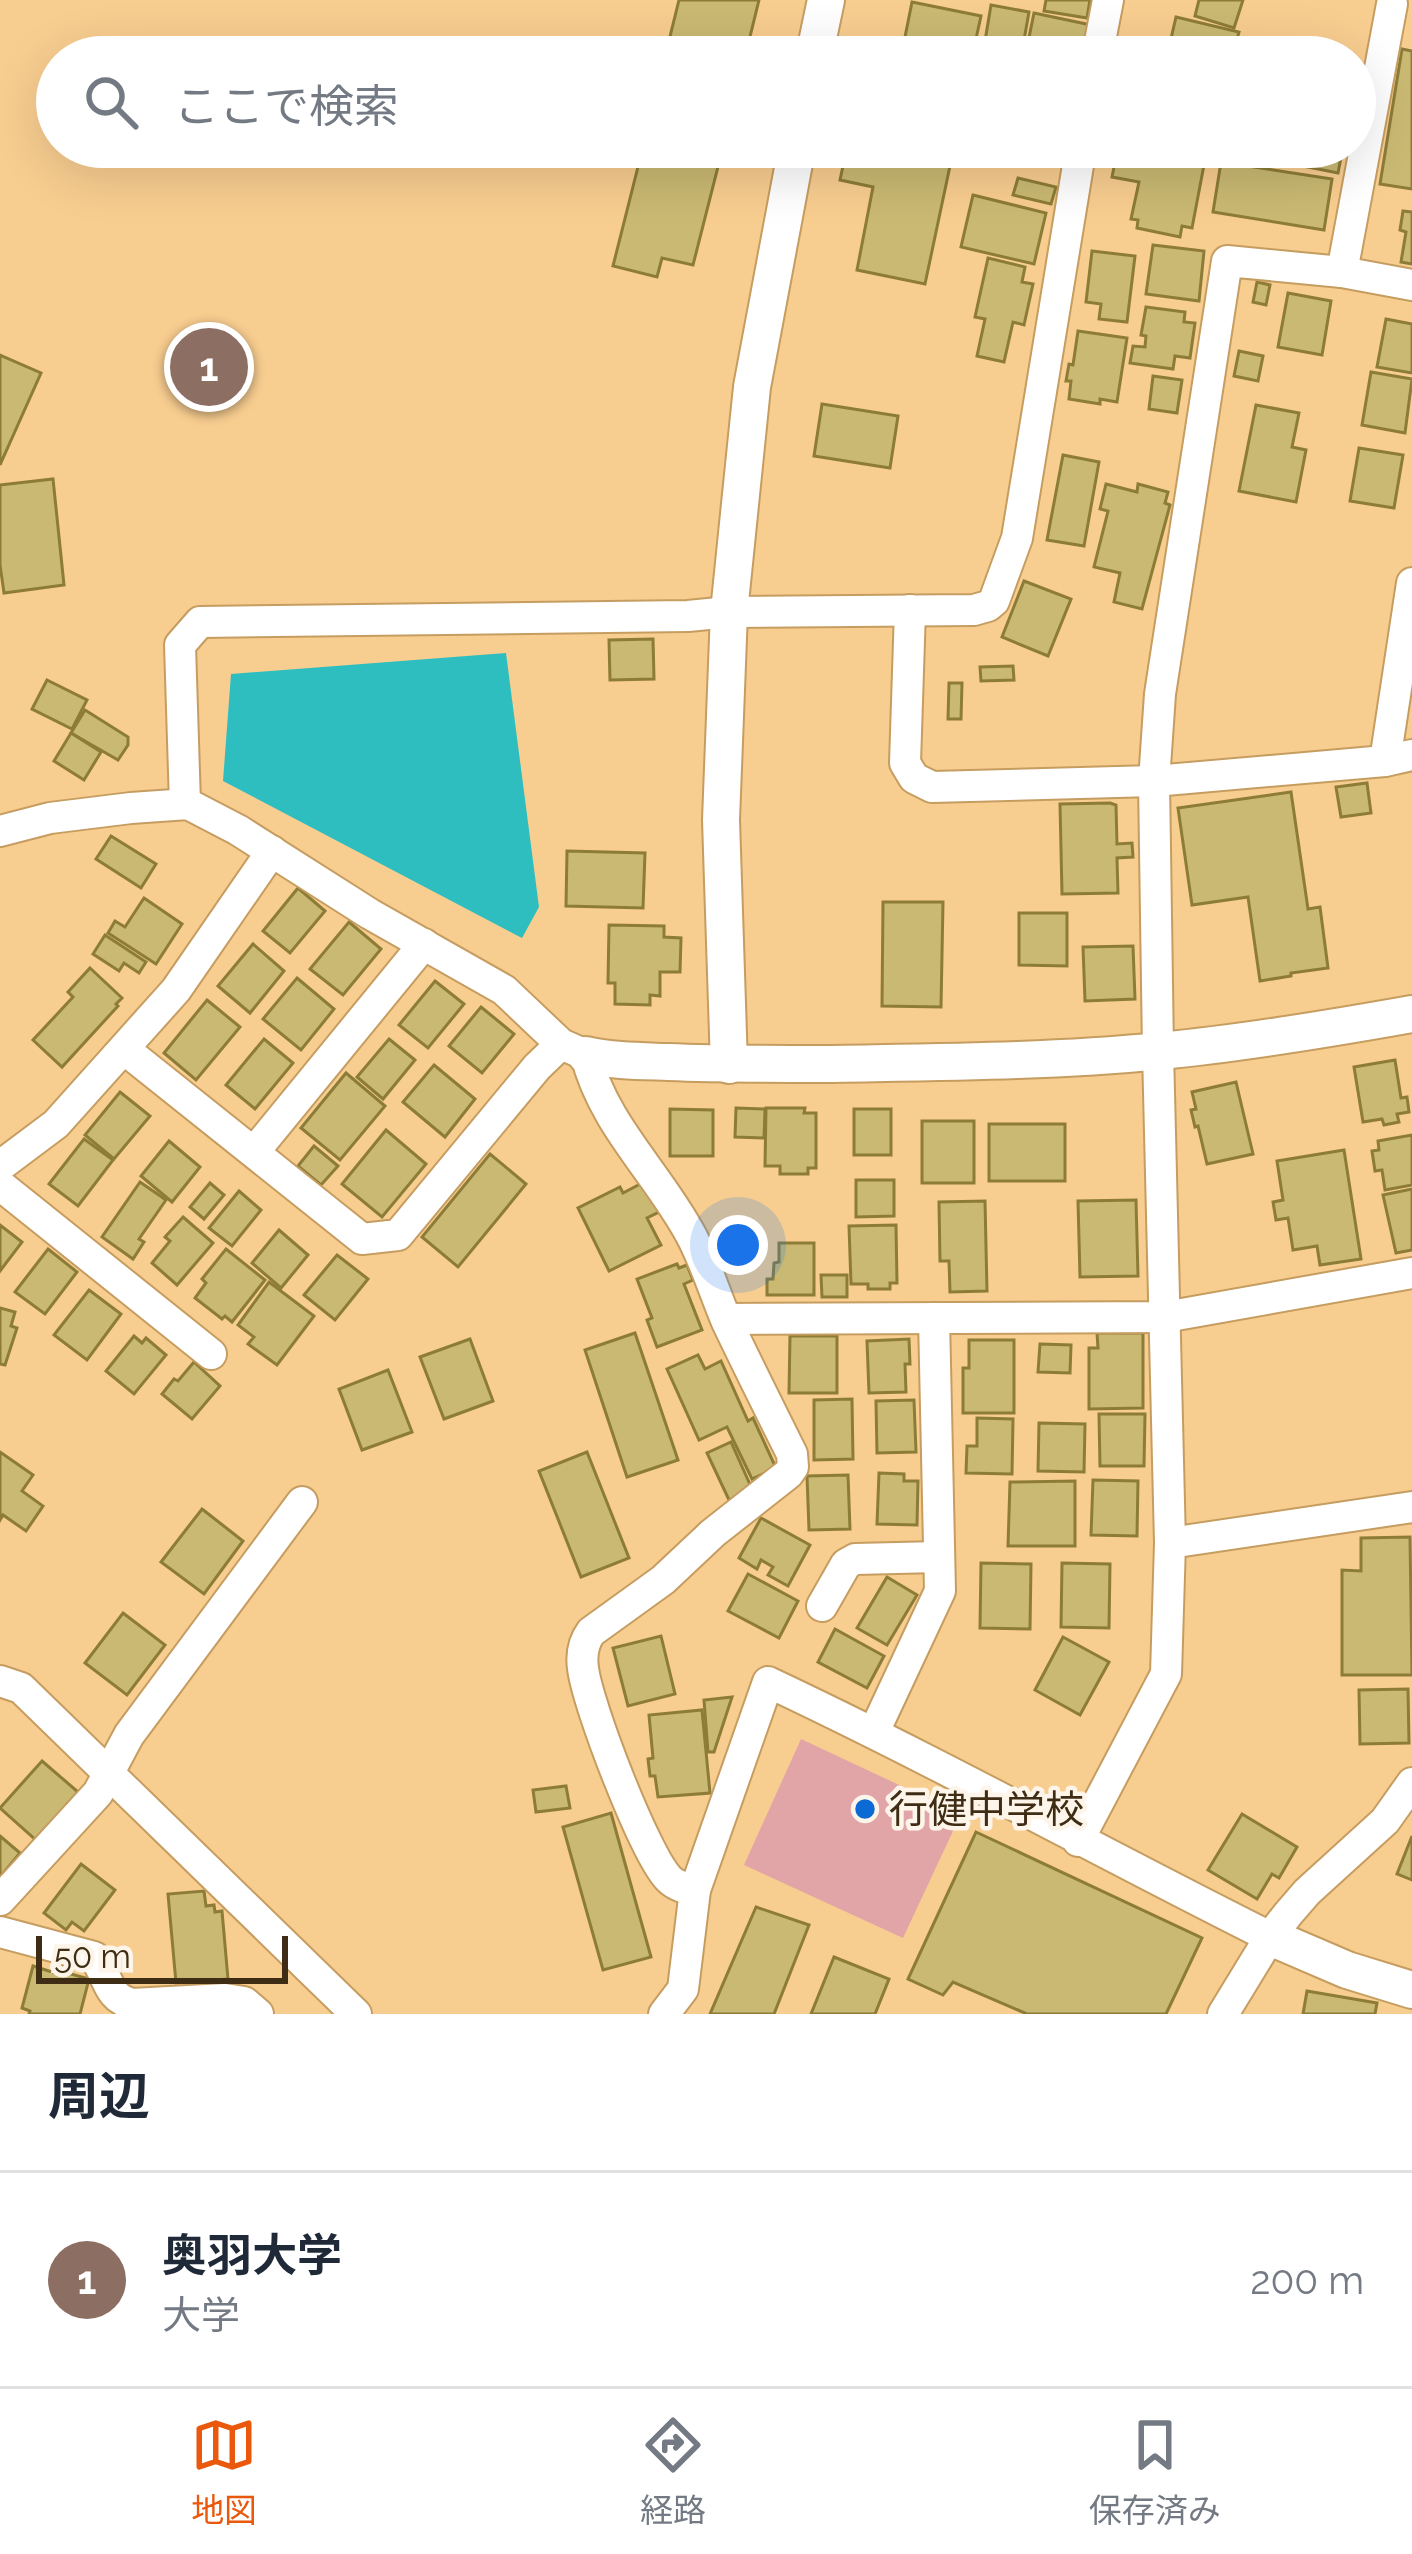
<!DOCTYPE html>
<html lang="ja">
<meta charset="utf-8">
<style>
body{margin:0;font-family:Raleway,"Noto Sans JP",sans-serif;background:#f2f2f3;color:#1f2937}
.scale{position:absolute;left:36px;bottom:30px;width:252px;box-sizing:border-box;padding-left:12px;border:6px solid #3e2d14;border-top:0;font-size:33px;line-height:42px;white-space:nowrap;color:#3e2d14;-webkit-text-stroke:9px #fdf5e9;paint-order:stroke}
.you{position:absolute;left:738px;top:1245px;width:42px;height:42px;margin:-30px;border:9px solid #fff;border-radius:50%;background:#1a73e8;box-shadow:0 0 0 18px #1a73e833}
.badge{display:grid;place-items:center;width:78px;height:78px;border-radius:50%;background:#ea580c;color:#fff;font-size:39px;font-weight:700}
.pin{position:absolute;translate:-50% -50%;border:6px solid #fff;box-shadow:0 3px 12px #0006}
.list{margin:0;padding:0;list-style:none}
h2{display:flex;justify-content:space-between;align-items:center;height:156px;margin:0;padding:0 48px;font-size:51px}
h2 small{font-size:39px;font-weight:400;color:#747a83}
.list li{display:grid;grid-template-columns:78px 1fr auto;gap:36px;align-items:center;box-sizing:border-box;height:216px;padding:0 48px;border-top:3px solid #e0e1e3}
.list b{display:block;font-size:45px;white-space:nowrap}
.list p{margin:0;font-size:39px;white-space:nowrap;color:#747a83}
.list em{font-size:39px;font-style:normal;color:#747a83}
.icon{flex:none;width:66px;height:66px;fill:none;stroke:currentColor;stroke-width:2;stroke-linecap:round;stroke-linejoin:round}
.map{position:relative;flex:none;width:1412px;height:2014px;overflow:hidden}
.search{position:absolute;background:#fff;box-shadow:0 12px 48px #0002;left:36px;right:36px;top:36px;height:132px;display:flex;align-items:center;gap:30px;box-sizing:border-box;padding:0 42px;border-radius:66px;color:#747a83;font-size:45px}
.sheet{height:372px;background:#fff}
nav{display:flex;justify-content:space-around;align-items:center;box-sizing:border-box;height:168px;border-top:3px solid #e0e1e3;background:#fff;font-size:33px;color:#747a83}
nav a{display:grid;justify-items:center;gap:6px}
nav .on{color:#ea580c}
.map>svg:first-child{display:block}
.green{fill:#e1a5a7}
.water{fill:#2ebec0}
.building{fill:#cab973;stroke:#8d7c37;stroke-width:3}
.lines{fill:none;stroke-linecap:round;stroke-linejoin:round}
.minor-casing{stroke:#c69d60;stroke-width:34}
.tertiary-casing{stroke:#c69d60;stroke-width:40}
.minor{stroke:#fff;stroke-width:30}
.tertiary{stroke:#fff;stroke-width:36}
.poi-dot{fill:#0b6ad3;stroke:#fdf5e9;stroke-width:4.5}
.labels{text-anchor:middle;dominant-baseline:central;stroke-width:9;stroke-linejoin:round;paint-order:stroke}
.poi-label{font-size:39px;fill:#3e2d14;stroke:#fdf5e9;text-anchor:start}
</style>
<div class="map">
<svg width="1412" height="2014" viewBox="0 0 1412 2014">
<rect width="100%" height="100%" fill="#f8cd90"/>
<!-- green -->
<polygon class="green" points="801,1739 961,1814 903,1938 744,1865"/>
<!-- water -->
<polygon class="water" points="506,653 539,907 522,938 223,781 231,674"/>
<!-- building -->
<g class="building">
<polygon points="679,0 759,0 745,57 665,57"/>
<polygon points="1046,0 1090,0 1087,18 1044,11"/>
<polygon points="1199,0 1243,0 1234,28 1195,16"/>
<polygon points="912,2 981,16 972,57 901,57"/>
<polygon points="991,5 1029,12 1024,40 1012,38 1011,45 985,41"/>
<polygon points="1034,13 1091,25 1085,54 1073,51 1072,57 1025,57"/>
<polygon points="1176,17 1239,32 1232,57 1167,56"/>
<polygon points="1402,49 1412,51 1412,189 1380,184"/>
<polygon points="643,147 723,147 693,265 662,258 657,277 613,266"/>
<polygon points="847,147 954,147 925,284 857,270 873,187 840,180"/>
<polygon points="1018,147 1061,147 1058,161 1017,152"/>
<polygon points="1118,147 1204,165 1192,228 1182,226 1180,237 1137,228 1138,220 1131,219 1139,182 1112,177"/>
<polygon points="1150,147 1205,147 1203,159"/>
<polygon points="1291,147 1343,147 1338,173 1288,163"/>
<polygon points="1221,162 1332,179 1324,230 1213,212"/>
<polygon points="1018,178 1056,187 1051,204 1013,195"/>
<polygon points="973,195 1046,213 1034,264 961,247"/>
<polygon points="1403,211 1412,212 1412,264 1401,262 1406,232 1400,230"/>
<polygon points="1153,245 1204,251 1199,301 1146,294"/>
<polygon points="1092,251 1135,256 1127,322 1099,319 1101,304 1086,302"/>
<polygon points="988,258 1025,267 1022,282 1033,284 1024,325 1013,322 1004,362 977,356 985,319 975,317"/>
<polygon points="1257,282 1270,285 1266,305 1253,302"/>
<polygon points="1288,293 1331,301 1322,355 1278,347"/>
<polygon points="1146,307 1185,312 1184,322 1195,323 1190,358 1175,356 1173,369 1130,363 1133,346 1145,347 1146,336 1141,335"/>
<polygon points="1386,319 1412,324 1412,373 1377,367"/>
<polygon points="1078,331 1127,338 1117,402 1100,399 1100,404 1069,399 1071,381 1066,381 1069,364 1073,365"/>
<polygon points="1239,351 1263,356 1258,381 1234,376"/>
<polygon points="0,355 41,373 0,465"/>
<polygon points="1371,372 1412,379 1405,433 1362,425"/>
<polygon points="1153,376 1182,380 1177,413 1149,409"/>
<polygon points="822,404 898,416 890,468 814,456"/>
<polygon points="1256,405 1299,413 1292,447 1306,450 1296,502 1239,491"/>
<polygon points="1359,448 1403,455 1394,508 1350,501"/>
<polygon points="1063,455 1099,462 1084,546 1047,540"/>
<polygon points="53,479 64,585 4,593 0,565 0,485"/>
<polygon points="1106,484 1137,492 1138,484 1168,492 1165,503 1170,505 1142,609 1114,602 1120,573 1094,567 1108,511 1100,509"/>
<polygon points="1024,581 1071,599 1048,656 1002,637"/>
<polygon points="653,639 654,679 610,680 609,640"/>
<polygon points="1013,666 1014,680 981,681 980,667"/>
<polygon points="47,680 87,700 72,729 32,709"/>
<polygon points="949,683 962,683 961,719 948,719"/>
<polygon points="85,710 128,737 128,745 118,760 71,733"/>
<polygon points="71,733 101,752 84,780 54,761"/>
<polygon points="1367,783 1371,813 1341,817 1336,787"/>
<polygon points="1291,792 1308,909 1320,907 1328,968 1291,973 1291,976 1260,981 1248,897 1192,905 1178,808"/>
<polygon points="1110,803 1116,805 1117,844 1132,843 1133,857 1117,858 1118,893 1062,894 1060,804"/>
<polygon points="111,836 156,864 141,888 96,859"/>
<polygon points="567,851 645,853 643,908 566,906"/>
<polygon points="298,888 325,911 290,953 263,931"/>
<polygon points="144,898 182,924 156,964 108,933 115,921 125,927"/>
<polygon points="883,902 943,902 941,1007 882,1006"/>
<polygon points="1019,913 1067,913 1067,966 1019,965"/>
<polygon points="349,922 381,949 343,995 310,969"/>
<polygon points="609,925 664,926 664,937 681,938 680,972 660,972 660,996 650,995 650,1005 615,1004 615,983 608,983"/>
<polygon points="105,935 146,962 139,973 124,963 119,971 93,954"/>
<polygon points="253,944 284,971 250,1013 218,986"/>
<polygon points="1133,946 1135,999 1085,1001 1083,947"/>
<polygon points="90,968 122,998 116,1004 118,1006 62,1067 33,1040 73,997 68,992"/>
<polygon points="297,978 334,1009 301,1050 263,1019"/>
<polygon points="435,981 464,1004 428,1048 399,1025"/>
<polygon points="207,1000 240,1027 196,1080 164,1053"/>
<polygon points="481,1007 514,1034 482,1073 449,1046"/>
<polygon points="264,1039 293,1063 255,1109 226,1085"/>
<polygon points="389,1039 415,1060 383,1099 357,1077"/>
<polygon points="1395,1060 1401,1098 1407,1097 1409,1112 1397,1114 1399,1122 1384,1125 1382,1119 1363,1122 1354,1067"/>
<polygon points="434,1065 475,1099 445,1137 403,1102"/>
<polygon points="346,1073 385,1106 340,1160 301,1128"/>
<polygon points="1236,1082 1253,1154 1207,1164 1198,1126 1195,1127 1191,1110 1196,1109 1192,1092"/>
<polygon points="120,1092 150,1116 114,1159 85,1135"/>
<polygon points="736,1108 765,1109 764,1138 735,1137"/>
<polygon points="766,1108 805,1108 804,1113 816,1113 816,1168 808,1168 808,1174 780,1174 780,1166 765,1166"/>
<polygon points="670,1109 713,1110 713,1156 670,1156"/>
<rect x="854" y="1109" width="37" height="46"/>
<rect x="922" y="1121" width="52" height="62"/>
<rect x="989" y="1124" width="76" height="57"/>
<polygon points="386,1130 426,1164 382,1217 342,1184"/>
<polygon points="1412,1135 1412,1185 1385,1190 1382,1170 1375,1171 1372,1151 1379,1150 1378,1141"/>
<polygon points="84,1139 113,1160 78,1206 49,1184"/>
<polygon points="169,1141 200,1167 172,1202 141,1176"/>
<polygon points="314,1146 338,1166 321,1185 298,1166"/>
<polygon points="1344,1150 1361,1259 1320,1265 1317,1246 1293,1250 1288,1218 1276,1220 1273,1202 1283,1200 1277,1161"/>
<polygon points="490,1154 526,1184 458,1267 422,1237"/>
<polygon points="856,1180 894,1180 894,1216 856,1217"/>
<polygon points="140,1182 166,1200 139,1239 144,1242 133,1259 102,1237"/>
<polygon points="644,1182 659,1212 647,1218 661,1245 609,1271 578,1208 620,1187 623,1193"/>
<polygon points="210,1183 224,1195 204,1219 190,1207"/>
<polygon points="1412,1189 1412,1250 1396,1253 1383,1195"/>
<polygon points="239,1191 261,1210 232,1246 209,1228"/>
<polygon points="1136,1200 1138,1276 1080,1277 1078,1201"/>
<polygon points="985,1201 987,1291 950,1292 949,1261 940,1261 939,1202"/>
<polygon points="183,1217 213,1243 177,1285 152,1263 170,1241 165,1237"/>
<polygon points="0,1225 22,1242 0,1271"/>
<polygon points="896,1225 897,1283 890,1283 890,1289 868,1289 868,1284 851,1284 849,1226"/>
<polygon points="279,1230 308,1255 281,1288 252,1263"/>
<polygon points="779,1243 814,1243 814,1295 767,1295 767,1279 773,1279 774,1263 779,1262"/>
<polygon points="48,1249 77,1272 45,1314 15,1292"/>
<polygon points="226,1249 265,1280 232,1322 225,1316 222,1319 195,1298 206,1283 202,1279"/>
<polygon points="337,1255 368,1279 335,1320 304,1295"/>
<polygon points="677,1264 679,1268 687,1265 693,1280 684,1284 702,1330 657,1347 647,1320 652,1318 637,1279"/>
<polygon points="821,1275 847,1275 847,1297 822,1297"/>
<polygon points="269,1282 314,1316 277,1365 248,1344 254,1337 238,1325"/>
<polygon points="89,1290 121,1314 87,1360 54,1335"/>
<polygon points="0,1308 15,1312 11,1326 17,1328 5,1365 0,1364"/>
<polygon points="635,1333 678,1460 627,1477 585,1350"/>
<polygon points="1097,1333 1143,1333 1143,1408 1089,1409 1089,1348 1098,1348"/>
<polygon points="134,1336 142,1343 146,1338 166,1355 134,1394 106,1371"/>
<polygon points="790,1336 837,1336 837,1393 789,1393"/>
<polygon points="470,1339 493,1401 444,1419 420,1357"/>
<polygon points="909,1339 910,1364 905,1364 906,1392 869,1393 867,1341"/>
<polygon points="969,1340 1014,1340 1014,1413 963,1413 963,1368 969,1368"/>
<polygon points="1040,1344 1071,1345 1070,1373 1038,1372"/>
<polygon points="698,1355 705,1369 721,1361 748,1421 753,1418 776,1468 752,1479 727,1427 699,1440 667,1369"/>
<polygon points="194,1362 220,1386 192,1419 162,1394 174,1379 178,1381"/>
<polygon points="388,1370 412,1432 362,1450 339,1389"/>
<polygon points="852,1399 853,1459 814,1460 814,1400"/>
<polygon points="914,1400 916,1452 877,1453 876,1401"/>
<polygon points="1099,1414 1145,1414 1144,1466 1100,1466"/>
<polygon points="977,1418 1013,1419 1012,1474 966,1473 967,1446 977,1446"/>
<polygon points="1039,1423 1085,1424 1084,1472 1038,1471"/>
<polygon points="731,1442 752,1489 729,1500 707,1453"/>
<polygon points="0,1452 33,1475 22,1491 43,1506 26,1531 3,1515 0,1520"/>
<polygon points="587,1452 629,1558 581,1577 539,1471"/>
<polygon points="879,1473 904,1474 904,1481 918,1481 917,1525 877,1524"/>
<polygon points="848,1475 850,1529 809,1530 807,1476"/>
<polygon points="1093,1480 1138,1481 1137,1536 1091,1535"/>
<polygon points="1075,1481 1075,1546 1008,1546 1010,1482"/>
<polygon points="202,1509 243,1541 204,1594 161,1562"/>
<polygon points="761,1518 810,1545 788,1586 768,1575 773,1567 761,1560 757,1569 739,1558"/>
<polygon points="1410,1537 1412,1675 1342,1675 1342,1570 1361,1571 1361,1538"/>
<polygon points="981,1563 1031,1564 1030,1629 980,1628"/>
<polygon points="1062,1563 1110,1564 1109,1628 1061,1627"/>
<polygon points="748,1574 798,1601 779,1638 728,1611"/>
<polygon points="887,1577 917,1595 887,1645 857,1628"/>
<polygon points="123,1613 165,1645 127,1695 85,1663"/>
<polygon points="835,1629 884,1656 867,1688 818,1662"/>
<polygon points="661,1636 675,1694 628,1706 613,1648"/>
<polygon points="1063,1637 1109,1662 1080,1715 1035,1690"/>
<polygon points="1408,1689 1409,1743 1360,1744 1359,1690"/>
<polygon points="732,1697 714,1752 708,1752 704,1700"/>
<polygon points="702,1710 710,1793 658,1797 655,1776 650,1776 648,1759 653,1758 649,1715"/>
<polygon points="42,1761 78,1792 36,1840 0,1808"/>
<polygon points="566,1786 570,1808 536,1812 533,1790"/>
<polygon points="611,1813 651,1957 603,1970 563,1827"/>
<polygon points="1242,1814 1297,1847 1279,1878 1272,1874 1257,1899 1208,1870"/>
<polygon points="976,1832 1202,1938 1166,2014 1027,2014 953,1982 943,1995 908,1979"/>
<polygon points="0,1836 20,1853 0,1877"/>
<polygon points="1412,1836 1412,1880 1397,1874"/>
<polygon points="81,1864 115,1890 84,1931 72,1922 66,1930 44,1913"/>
<polygon points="204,1891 206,1906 214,1905 215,1912 222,1911 228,1979 176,1983 168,1894"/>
<polygon points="756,1907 809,1925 774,2014 710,2014"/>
<polygon points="834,1957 889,1979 875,2014 811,2014"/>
<polygon points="54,1964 73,1969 71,1974 89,1979 80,2014 29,2014 30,2011 22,2008 33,1966 52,1972"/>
<polygon points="1307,1991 1377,2003 1375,2014 1303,2014"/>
</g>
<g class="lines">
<!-- minor casing -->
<g class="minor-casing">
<g id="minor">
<polyline points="1097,57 1108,0"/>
<polyline points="1342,272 1392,4"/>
<polyline points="910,610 905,763 914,778 932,787 1154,781 1385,761 1412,755"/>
<polyline points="1385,761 1412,583"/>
<polyline points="185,804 180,645 200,622 688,616 729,612 974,610 988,606 994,601 1017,538 1081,147"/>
<path d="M0,831L50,818L131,808L188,804L238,830L370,914L504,990L561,1044L586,1055C603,1125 659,1174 692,1237C706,1264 715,1294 727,1322C748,1366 770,1410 792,1454L793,1467L788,1474L713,1533L663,1580L591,1632C583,1643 581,1654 583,1668C587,1704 645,1855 669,1879C676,1886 685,1888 695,1890"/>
<polyline points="124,1049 362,1239 398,1235 537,1067 561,1044"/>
<polyline points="254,1152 424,944"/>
<polyline points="0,1166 56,1124 176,990 272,851"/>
<polyline points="0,1185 211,1354"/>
<polyline points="726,1319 1165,1317 1412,1273"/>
<polyline points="1170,1543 1412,1507"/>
<polyline points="822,1606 846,1564 855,1559 939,1557"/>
<polyline points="0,1681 21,1688 356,2014"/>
<polyline points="874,1732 940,1591 934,1318"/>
<polyline points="1078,1841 1166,1674 1170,1543 1158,1051 1154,781 1160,694 1227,261 1342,272 1412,285"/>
<polyline points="0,1900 98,1793 129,1735 302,1502"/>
<path d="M0,1932L94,1957C109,1976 106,1997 132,2004L225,1999L244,2002L258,2014"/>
<path d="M664,2014L683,1989L695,1890L768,1682C938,1762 1102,1853 1270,1937"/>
<polyline points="1223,2014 1270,1937 1288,1914 1307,1892 1385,1821 1412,1783"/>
</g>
</g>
<!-- tertiary casing -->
<g class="tertiary-casing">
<g id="tertiary">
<polyline points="814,57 826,0"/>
<path d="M586,1055C613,1061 640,1061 668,1062C719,1064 771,1064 822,1064C935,1062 1048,1062 1160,1051C1244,1043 1328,1029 1412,1014"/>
<polyline points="729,1065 721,820 729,612 752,387 797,147"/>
<polyline points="1270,1937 1347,1970 1412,1990"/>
</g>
</g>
<!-- minor -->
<use href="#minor" class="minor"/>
<!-- tertiary -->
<use href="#tertiary" class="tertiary"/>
</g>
<!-- markers -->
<circle class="poi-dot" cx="865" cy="1809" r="12"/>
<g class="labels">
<!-- poi labels -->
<g class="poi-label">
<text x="889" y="1809">行健中学校</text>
</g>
</g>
</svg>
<div class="scale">50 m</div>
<div class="you"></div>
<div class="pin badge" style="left:209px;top:367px;background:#8d6e63">1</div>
<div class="search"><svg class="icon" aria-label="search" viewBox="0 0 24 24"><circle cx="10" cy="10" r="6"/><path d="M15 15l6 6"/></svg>ここで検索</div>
</div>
<section class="sheet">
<h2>周辺<small></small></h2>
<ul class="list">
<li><span class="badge" style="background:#8d6e63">1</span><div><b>奥羽大学</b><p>大学</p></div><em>200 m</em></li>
</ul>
</section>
<nav>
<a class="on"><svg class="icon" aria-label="map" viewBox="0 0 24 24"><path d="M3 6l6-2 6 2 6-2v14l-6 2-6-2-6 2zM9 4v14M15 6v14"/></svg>地図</a>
<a><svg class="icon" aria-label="directions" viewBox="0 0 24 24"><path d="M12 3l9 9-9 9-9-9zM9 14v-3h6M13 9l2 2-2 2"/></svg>経路</a>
<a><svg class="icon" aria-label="saved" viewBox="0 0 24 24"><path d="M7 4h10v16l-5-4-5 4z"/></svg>保存済み</a>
</nav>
